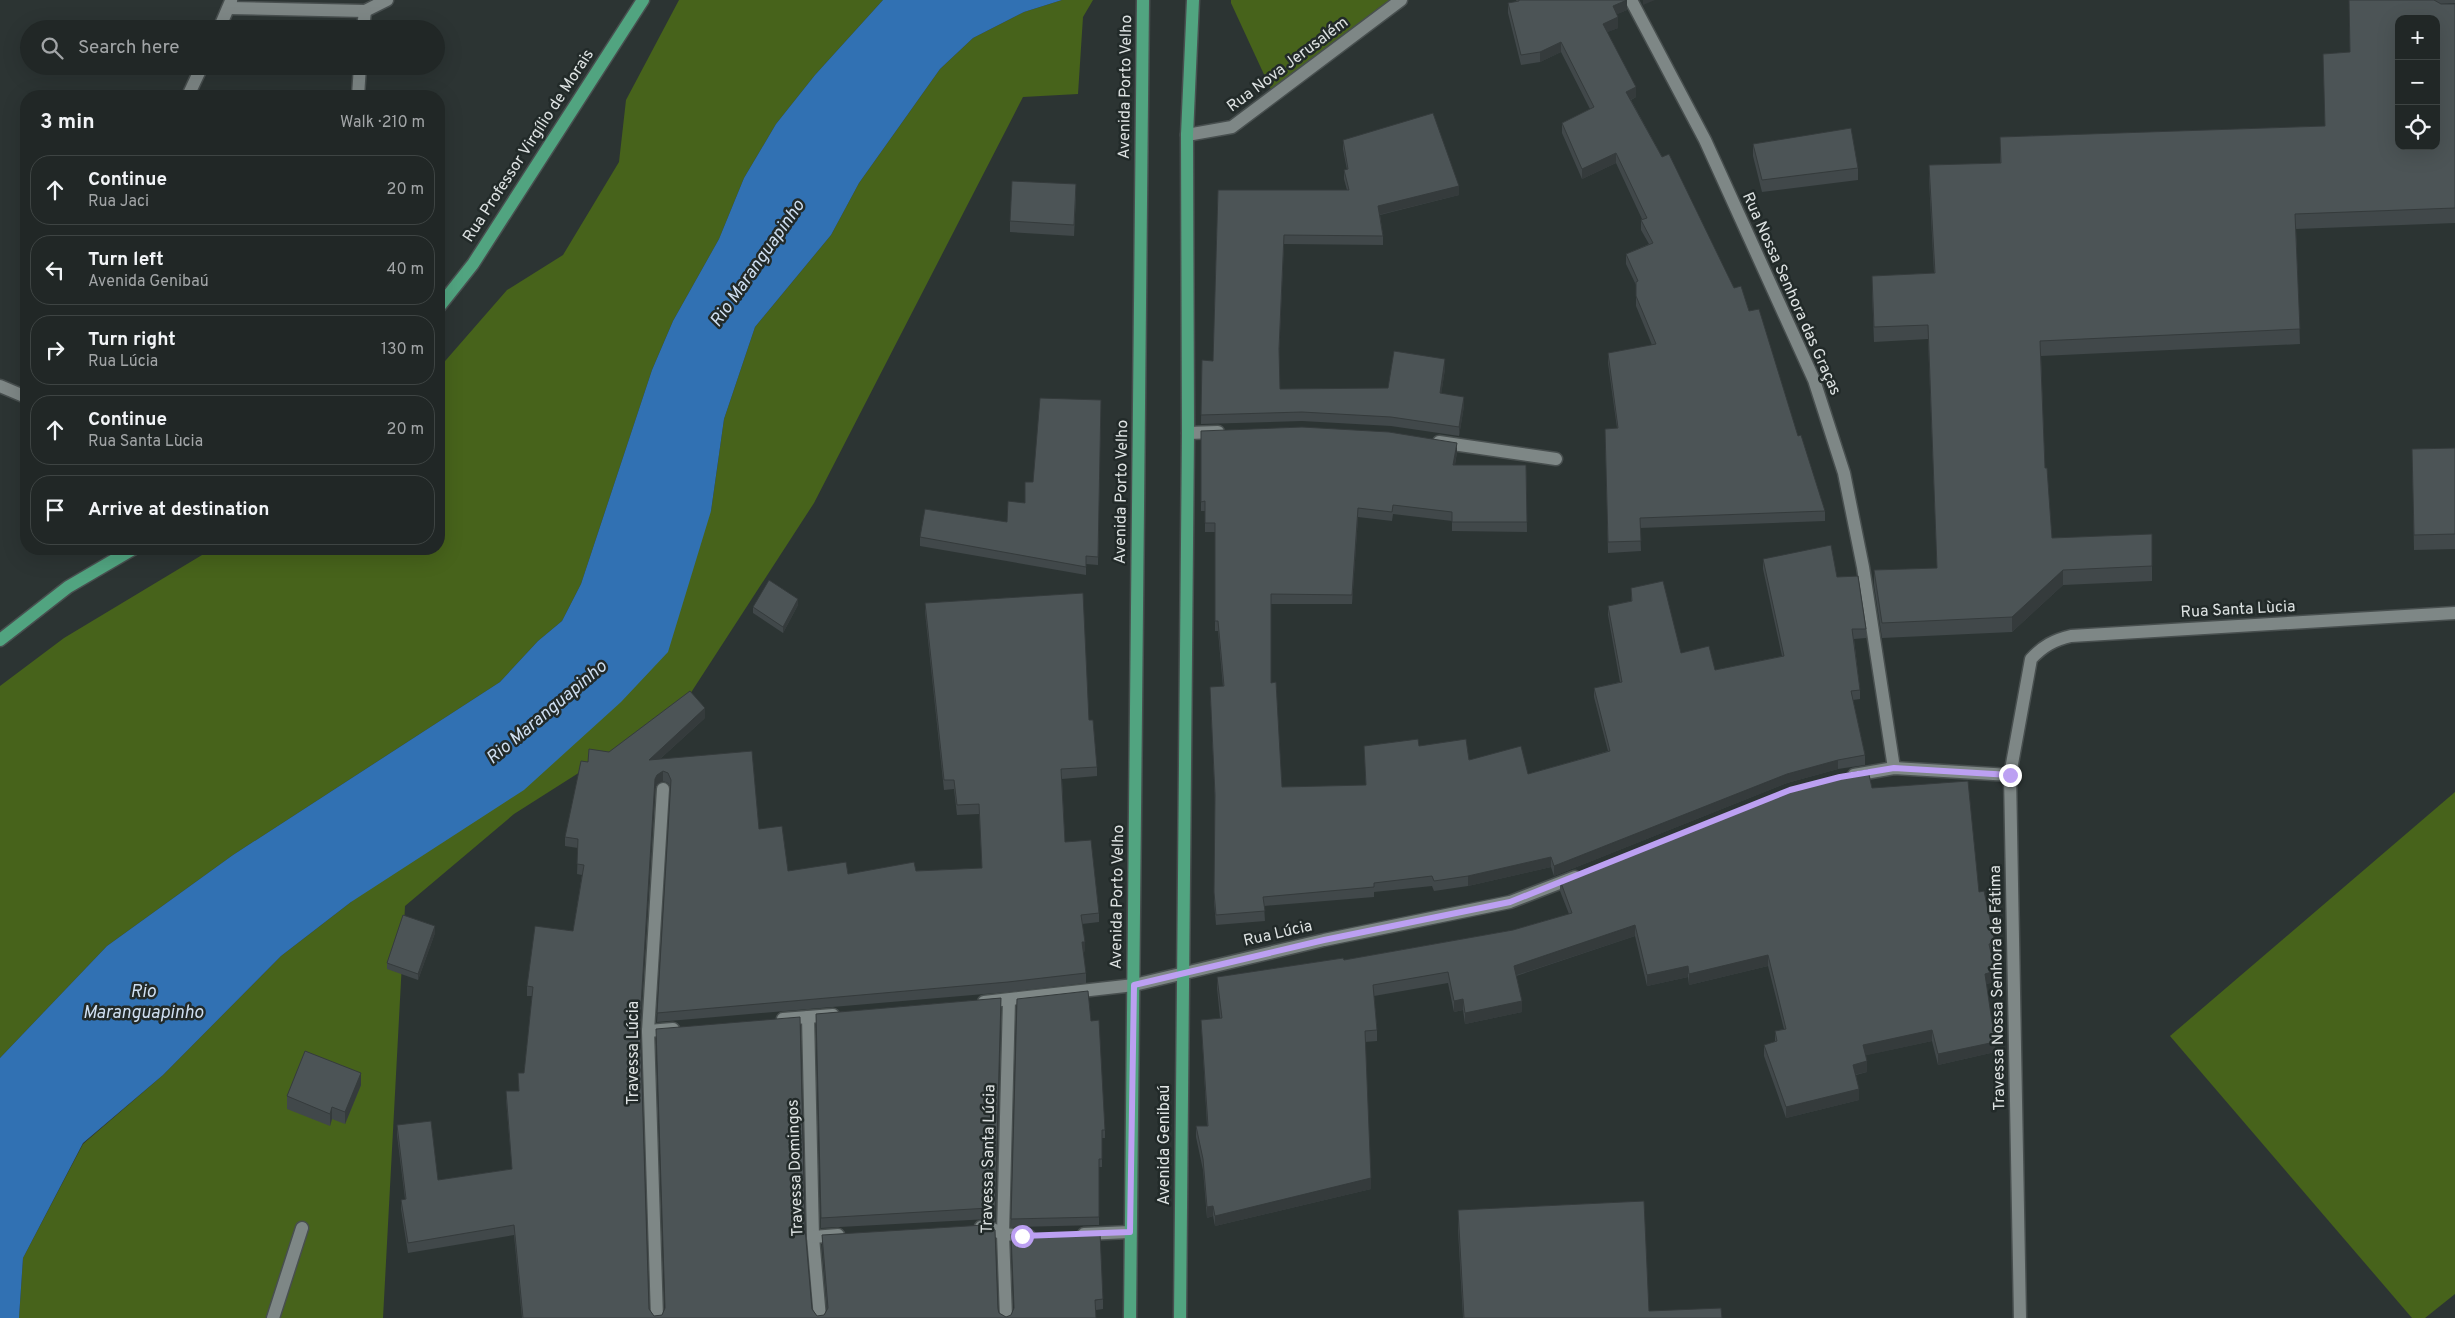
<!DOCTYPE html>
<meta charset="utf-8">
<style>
body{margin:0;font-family:Overpass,sans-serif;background:#292f2e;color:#f1f3f6}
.controls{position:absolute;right:15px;top:15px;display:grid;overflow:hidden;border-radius:10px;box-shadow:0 5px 20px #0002}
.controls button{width:45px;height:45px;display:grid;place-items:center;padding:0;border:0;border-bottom:1px solid #3e4443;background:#212726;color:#f1f3f6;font:25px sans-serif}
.stop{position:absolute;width:15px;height:15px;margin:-11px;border:4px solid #bca0f2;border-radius:50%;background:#fff}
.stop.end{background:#bca0f2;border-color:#fff;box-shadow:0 1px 5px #0008}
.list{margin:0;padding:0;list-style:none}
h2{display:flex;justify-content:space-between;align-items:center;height:65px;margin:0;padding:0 20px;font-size:21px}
h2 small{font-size:16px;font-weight:400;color:#a2a5a7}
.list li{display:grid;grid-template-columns:32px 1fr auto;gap:15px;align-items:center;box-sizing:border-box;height:70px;margin:0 10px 10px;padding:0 10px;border:1px solid #3e4443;border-radius:20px}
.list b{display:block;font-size:19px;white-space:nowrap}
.list p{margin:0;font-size:16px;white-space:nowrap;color:#a2a5a7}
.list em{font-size:16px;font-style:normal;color:#a2a5a7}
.icon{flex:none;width:28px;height:28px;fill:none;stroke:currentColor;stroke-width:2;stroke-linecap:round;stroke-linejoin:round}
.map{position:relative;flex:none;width:2455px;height:1318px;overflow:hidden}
.search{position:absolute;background:#212726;box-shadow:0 5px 20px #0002;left:20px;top:20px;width:425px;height:55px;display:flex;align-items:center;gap:12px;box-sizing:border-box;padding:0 18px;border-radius:28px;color:#a2a5a7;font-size:19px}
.panel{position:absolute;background:#212726;box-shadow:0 5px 20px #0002;left:20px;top:90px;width:425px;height:465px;border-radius:20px}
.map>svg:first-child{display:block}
.green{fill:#47631b}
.water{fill:#3171b3}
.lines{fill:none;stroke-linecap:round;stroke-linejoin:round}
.minor-casing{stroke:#484f4f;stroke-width:15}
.major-casing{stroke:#484f4f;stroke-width:15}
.minor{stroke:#7e8786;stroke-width:12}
.major{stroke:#51a480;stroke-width:12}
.wall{fill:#41484a}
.shaded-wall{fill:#353b3c}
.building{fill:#4c5456;stroke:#353b3c;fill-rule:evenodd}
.route{stroke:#bca0f2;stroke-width:6}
.labels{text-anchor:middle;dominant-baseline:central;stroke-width:5;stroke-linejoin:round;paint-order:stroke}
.street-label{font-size:16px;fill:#dde2e2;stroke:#222a29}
.water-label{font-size:18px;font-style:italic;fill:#cfdff1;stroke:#222a29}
</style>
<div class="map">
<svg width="2455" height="1318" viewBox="0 0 2455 1318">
<rect width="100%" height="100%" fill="#2c3433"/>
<!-- green -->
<g class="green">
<polygon points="679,0 883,0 815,75 776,124 744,178 719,239 673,321 652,370 581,584 562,621 538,641 500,682 233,855 107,946 0,1058 0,686 64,638 212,549 439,549 439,368 507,290 563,255 619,162 626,100"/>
<polygon points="1062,0 1093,0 1083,17 1078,94 1023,97 814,503 657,745 610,753 514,814 405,906 383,1318 19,1318 23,1258 83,1144 163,1075 281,956 351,902 711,511 724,419 755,327 831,235 859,183 940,69 973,38 1024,12"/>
<polygon points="1231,0 1401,0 1274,96 1231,3"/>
<polygon points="2455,792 2455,1294 2425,1318 2412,1318 2170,1036"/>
</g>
<!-- water -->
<polygon class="water" points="883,0 1062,0 1024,12 973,38 940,69 859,183 831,235 755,327 724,419 711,511 668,652 621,702 524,790 351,902 281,956 163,1075 83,1143 23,1258 19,1318 0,1318 0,1058 107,946 233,855 500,682 538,641 562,621 581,584 652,370 673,321 719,239 744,178 776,124 815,75"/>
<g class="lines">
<!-- minor casing -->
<g class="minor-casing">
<g id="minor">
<polyline points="1631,0 1705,140 1814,380 1844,473 1863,567 1894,768"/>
<polyline points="229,8 365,11 387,0"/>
<polyline points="219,29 231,1"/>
<polyline points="363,29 365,11"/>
<polyline points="188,96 202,66"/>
<polyline points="358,96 360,66"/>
<polyline points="1187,135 1232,127 1401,0"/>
<polyline points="0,386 26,397"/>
<polyline points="1188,433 1218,432"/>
<polyline points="1439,442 1556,459"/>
<polyline points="1854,775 1894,768 2010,775"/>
<polyline points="984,1002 1134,985 1324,940 1510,902 1575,877"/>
<polyline points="808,1017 813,1237 820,1318"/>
<polyline points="783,1019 833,1015"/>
<polyline points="648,1031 673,1029"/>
<polyline points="981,1227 986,1226 1003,1234 1029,1236"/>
<polyline points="1084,1234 1130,1232"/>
<polyline points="813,1237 838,1235"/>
<polyline points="273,1318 302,1228"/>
<polyline points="657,1318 648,1031 663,789"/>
<polyline points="1006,1318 1003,1234 1009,1000"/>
<path d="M2020,1318L2010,775L2031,659C2043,646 2054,640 2071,636L2455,613"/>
</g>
</g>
<!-- major casing -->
<g class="major-casing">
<g id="major">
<polyline points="439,307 473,264 643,0"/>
<polyline points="0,640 68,587 133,549"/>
<polyline points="1130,1318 1143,0"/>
<polyline points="1180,1318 1188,433 1187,135 1193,0"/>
</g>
</g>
<!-- minor -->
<use href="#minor" class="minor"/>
<!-- major -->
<use href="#major" class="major"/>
</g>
<!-- wall -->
<g class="wall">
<polygon points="1516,0 1627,0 1627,10 1617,14 1618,28 1607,32 1636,97 1631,100 1734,288 1749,311 1798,436 1825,511 1825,521 1640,528 1641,551 1608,553 1605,429 1617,428 1608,363 1608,353 1652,345 1636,306 1636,285 1626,264 1626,254 1649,244 1641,230 1641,220 1642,219 1616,163 1582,179 1562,133 1562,123 1590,109 1561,52 1540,62 1521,65 1508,13 1508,3 1517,2"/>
<polygon points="2349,0 2455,0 2455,3 2440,4 2455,4 2455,223 2296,229 2300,344 2041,356 2045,468 2052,538 2152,534 2152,581 2063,585 2012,632 1882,638 1874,585 1874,570 1937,568 1928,339 1874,342 1872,291 1872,276 1934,273 1929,180 1929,165 2000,163 2000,137 2325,126 2323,54 2350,52"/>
<polygon points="1343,140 1459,195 1380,215 1383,236 1383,245 1284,244 1279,355 1280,389 1388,388 1445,369 1441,394 1464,406 1459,436 1391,426 1302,421 1201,424 1202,360 1213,361 1218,190 1347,190 1344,179 1344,170 1347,170 1343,149"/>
<polygon points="1753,144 1858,168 1858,180 1762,192 1753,156"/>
<polygon points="1076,195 1074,236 1010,232 1010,221"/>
<polygon points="1101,400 1098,565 1086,564 1086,575 920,546 920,537 1007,522 1025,503 1033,482"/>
<polygon points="1201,431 1457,452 1455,465 1526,465 1527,532 1452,531 1452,521 1393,514 1392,521 1358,517 1352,604 1271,604 1271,683 1282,787 1366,785 1364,746 1419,746 1528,774 1608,751 1594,697 1594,688 1620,682 1608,615 1608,606 1631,601 1631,588 1681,653 1715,670 1782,656 1763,569 1763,559 1837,577 1866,629 1866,638 1854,639 1860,690 1860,699 1853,700 1865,755 1865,765 1838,769 1787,783 1554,876 1551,867 1468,886 1434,891 1432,886 1374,892 1374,897 1264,906 1265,921 1216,925 1214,902 1215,803 1210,687 1223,687 1218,631 1215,631 1215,532 1205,532 1205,511 1201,511"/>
<polygon points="2455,448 2455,549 2414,550 2412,449"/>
<polygon points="925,603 1089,720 1097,767 1097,776 1062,779 1065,842 1099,913 1099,922 1082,924 1085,951 1083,952 1086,973 1086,983 1008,992 657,1022 671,788 668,783 663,781 657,784 655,788 640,1028 649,1309 654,1316 662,1315 805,1228 812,1309 817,1316 824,1315 827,1310 822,1245 822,1235 998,1309 999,1313 1006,1317 1103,1299 1103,1309 1096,1310 1096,1318 522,1318 514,1235 408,1253 401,1209 401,1200 405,1199 397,1135 397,1125 438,1180 512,1169 506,1100 506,1091 519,1091 518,1073 524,1073 532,996 527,996 527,986 573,931 582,875 577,874 578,848 565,846 565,837 588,762 609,752 705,718 660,759 759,829 788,871 848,874 982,868 979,814 957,815 954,789 944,790 925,612"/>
<polygon points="798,605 783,633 753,613 753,607"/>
<polygon points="1872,788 1979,892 1995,943 1995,954 1991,954 1995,982 1986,984 1995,1052 1938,1065 1932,1041 1866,1055 1867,1072 1856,1075 1859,1100 1786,1118 1764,1056 1764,1045 1775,1042 1775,1031 1784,1029 1768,966 1689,985 1688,977 1647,986 1635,936 1516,976 1522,1012 1465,1024 1463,1010 1454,1012 1448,983 1374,996 1377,1030 1377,1041 1365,1042 1371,1189 1215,1226 1213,1216 1207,1218 1203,1170 1196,1137 1196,1126 1207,1126 1201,1020 1220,1018 1217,988 1217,977 1344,960 1513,930 1569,914 1560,891 1560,880"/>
<polygon points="435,933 418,980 387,969 387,963"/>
<polygon points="1001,998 995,1221 989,1219 821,1228 816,1014"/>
<polygon points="1017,999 1105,1130 1105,1138 1102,1138 1102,1167 1099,1167 1099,1225 1011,1227"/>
<polygon points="361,1085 345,1124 332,1119 330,1126 287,1109 287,1096"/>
<polygon points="1458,1210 1649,1311 1722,1318 1463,1318 1458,1230"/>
</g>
<!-- shaded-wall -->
<g class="shaded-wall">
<polygon points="1627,0 1627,10 1613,16 1613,6"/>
<polygon points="1643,0 1655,0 1643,5"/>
<polygon points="1618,17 1618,28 1603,34 1603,24"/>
<polygon points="1561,42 1561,52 1540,62 1540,52"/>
<polygon points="1636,87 1636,97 1626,102 1626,92"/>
<polygon points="1616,153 1616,163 1582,179 1582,169"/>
<polygon points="1459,186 1459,195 1378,215 1378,206"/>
<polygon points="1445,359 1445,369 1440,403 1440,393"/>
<polygon points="1464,397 1464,406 1459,436 1459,427"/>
<polygon points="1457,443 1457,452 1453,475 1453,465"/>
<polygon points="1358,508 1358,517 1352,604 1352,595"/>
<polygon points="2063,570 2063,585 2012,632 2012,617"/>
<polygon points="798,599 798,605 783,633 783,627"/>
<polygon points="705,708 705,718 649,769 649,760"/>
<polygon points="1838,760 1838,769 1787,783 1554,876 1554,866 1787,774"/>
<polygon points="663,771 663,781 657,784 655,788 640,1031 655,779 657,775"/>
<polygon points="1551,857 1551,867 1468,886 1468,876"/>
<polygon points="1635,925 1635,936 1514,976 1514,966"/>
<polygon points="435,926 435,933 418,980 418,974"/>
<polygon points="1082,942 1085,942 1085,951 1082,952"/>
<polygon points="1768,955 1768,966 1689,985 1689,974"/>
<polygon points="1688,966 1688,977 1647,986 1647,975"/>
<polygon points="1995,971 1995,982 1985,984 1985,974"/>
<polygon points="1463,999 1463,1010 1454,1012 1454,1001"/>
<polygon points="1522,1001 1522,1012 1465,1024 1465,1013"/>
<polygon points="1932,1030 1932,1041 1863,1056 1863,1045"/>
<polygon points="1995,1042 1995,1052 1938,1065 1938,1054"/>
<polygon points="1867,1061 1867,1072 1853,1075 1853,1065"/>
<polygon points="361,1073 361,1085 345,1124 345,1112"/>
<polygon points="1859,1089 1859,1100 1786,1118 1786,1107"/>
<polygon points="332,1107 332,1119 330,1126 330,1114"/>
<polygon points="1371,1178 1371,1189 1215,1226 1215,1216"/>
<polygon points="1213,1206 1213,1216 1207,1218 1207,1207"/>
</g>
<!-- building -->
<g class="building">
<polygon points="1519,0 1627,0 1613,6 1618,17 1603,24 1636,87 1626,92 1662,157 1669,154 1734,288 1741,286 1749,311 1759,309 1798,436 1801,435 1825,511 1640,518 1641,541 1608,542 1605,429 1618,428 1608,353 1656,344 1636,296 1636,282 1638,281 1626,254 1653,243 1641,220 1647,218 1616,153 1582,169 1562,123 1594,107 1561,42 1540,52 1521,55 1508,3 1519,1"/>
<path d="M2349,0H2434L2441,4H2455V208L2295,214L2300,329L2040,341L2045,468H2047L2052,538L2152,534V566L2063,570L2012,617L1882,623L1874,570L1937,568L1928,325L1874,327L1872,276L1935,273L1929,165L2001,163L2000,137L2325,126L2323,54L2350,52ZM2399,19H2436V146H2399Z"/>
<polygon points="1433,113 1459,186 1378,206 1383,236 1284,235 1279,349 1280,389 1388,388 1394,351 1445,359 1440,393 1464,397 1459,427 1391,417 1302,412 1201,415 1202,360 1213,361 1218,190 1349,190 1344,170 1348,169 1343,140"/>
<polygon points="1851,128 1858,168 1762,180 1753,144"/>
<polygon points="1012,181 1076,184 1074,225 1010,221"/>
<polygon points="1040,398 1101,400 1098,557 1086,556 1086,567 920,537 925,509 1007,522 1008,501 1025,503 1025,482 1033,482"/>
<polygon points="1302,427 1389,432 1457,443 1453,465 1526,465 1527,522 1452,522 1452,512 1393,505 1392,512 1358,508 1352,595 1271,594 1271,683 1276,682 1282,787 1366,785 1364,746 1418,739 1419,746 1466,739 1469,760 1521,746 1528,774 1610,751 1594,688 1622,682 1608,606 1632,601 1631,588 1663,581 1681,653 1709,646 1715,670 1784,656 1763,559 1831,545 1837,577 1858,576 1866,629 1852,629 1860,690 1851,691 1865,755 1838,760 1787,774 1554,866 1551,857 1468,876 1434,881 1432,876 1374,883 1374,887 1263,897 1265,911 1216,915 1214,892 1215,795 1210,687 1224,686 1218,621 1215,621 1215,523 1205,523 1205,501 1201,502 1201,431"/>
<polygon points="2455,448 2455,534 2414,535 2412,449"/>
<polygon points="769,580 798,599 783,627 753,607"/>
<polygon points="1083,593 1089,720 1093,720 1097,767 1061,769 1065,842 1091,840 1099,913 1081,915 1085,942 1082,942 1086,973 1008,982 657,1013 671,780 668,773 663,771 657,775 655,779 640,1022 649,1309 654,1316 662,1315 665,1308 656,1029 800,1017 805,1228 812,1309 817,1316 824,1315 828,1308 822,1235 984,1225 995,1230 998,1309 999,1313 1006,1317 1011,1315 1014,1308 1011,1234 1100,1232 1103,1299 1095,1300 1096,1318 523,1318 514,1225 408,1243 401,1200 406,1199 397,1125 431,1121 438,1180 512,1169 506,1091 519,1091 518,1073 524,1073 533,987 527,986 535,926 573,931 584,865 577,864 578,839 565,837 581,761 588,762 589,749 609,752 690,691 705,708 649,760 752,751 759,829 782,826 788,871 846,862 848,874 914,862 916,871 982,868 979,804 957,805 954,780 944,780 925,603"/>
<polygon points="1868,770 1872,788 1968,781 1979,892 1984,891 1995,943 1989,944 1995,971 1985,974 1995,1042 1938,1054 1932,1030 1863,1045 1867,1061 1853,1065 1859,1089 1786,1107 1764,1045 1777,1041 1775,1031 1786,1029 1768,955 1689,974 1688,966 1647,975 1635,925 1514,966 1522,1001 1465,1013 1463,999 1454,1001 1448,972 1373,985 1377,1030 1365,1031 1371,1178 1215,1216 1213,1206 1207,1207 1203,1159 1196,1126 1208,1126 1201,1020 1222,1018 1217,977 1343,958 1344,960 1513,930 1572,913 1560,880 1793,788 1842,774"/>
<polygon points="403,915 435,926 418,974 387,963"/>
<polygon points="1088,991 1091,1021 1099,1020 1105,1130 1102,1130 1102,1159 1099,1159 1099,1217 1011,1219 1017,999"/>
<polygon points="1001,998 995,1211 989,1208 821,1218 816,1014"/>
<polygon points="305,1051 361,1073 345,1112 332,1107 330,1114 287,1096"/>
<polygon points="1644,1201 1649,1311 1721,1308 1722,1318 1464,1318 1458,1210"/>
</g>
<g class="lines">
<!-- route -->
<polyline class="route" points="1022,1236 1130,1232 1134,985 1324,940 1510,902 1790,790 1840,777 1894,768 2010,775"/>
</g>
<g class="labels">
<!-- street labels -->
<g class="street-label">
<text transform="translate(1288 65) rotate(-37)">Rua Nova Jerusalém</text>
<text transform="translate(1126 87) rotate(-89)">Avenida Porto Velho</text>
<text transform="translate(529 146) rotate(-57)">Rua Professor Virgílio de Morais</text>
<text transform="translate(1791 294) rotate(66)">Rua Nossa Senhora das Graças</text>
<text transform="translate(1122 492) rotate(-89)">Avenida Porto Velho</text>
<text transform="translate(2238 610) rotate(-3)">Rua Santa Lùcia</text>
<text transform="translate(1118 897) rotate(-89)">Avenida Porto Velho</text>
<text transform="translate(1278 934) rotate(-13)">Rua Lúcia</text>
<text transform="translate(1998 988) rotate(-91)">Travessa Nossa Senhora de Fátima</text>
<text transform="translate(634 1053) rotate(-90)">Travessa Lúcia</text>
<text transform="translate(1165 1145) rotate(-90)">Avenida Genibaú</text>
<text transform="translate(989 1159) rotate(-89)">Travessa Santa Lúcia</text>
<text transform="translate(796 1168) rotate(-92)">Travessa Domingos</text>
</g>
<!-- water labels -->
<g class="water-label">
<text transform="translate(758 264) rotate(-55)">Rio Maranguapinho</text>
<text transform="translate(547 713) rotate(-40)">Rio Maranguapinho</text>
<text x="143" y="992">Rio<tspan x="143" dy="21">Maranguapinho</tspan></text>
</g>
</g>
</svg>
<div class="controls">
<button>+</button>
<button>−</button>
<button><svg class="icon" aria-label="locate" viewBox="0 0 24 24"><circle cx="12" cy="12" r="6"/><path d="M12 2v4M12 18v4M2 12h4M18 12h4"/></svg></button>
</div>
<div class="stop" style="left:1022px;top:1236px"></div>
<div class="stop end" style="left:2010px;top:775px"></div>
<div class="search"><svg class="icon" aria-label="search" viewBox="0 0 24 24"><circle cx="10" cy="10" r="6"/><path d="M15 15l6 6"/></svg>Search here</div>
<section class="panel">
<h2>3 min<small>Walk · 210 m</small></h2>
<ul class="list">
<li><svg class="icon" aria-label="ahead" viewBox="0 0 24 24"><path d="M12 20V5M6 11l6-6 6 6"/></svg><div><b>Continue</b><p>Rua Jaci</p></div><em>20 m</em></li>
<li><svg class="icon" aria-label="left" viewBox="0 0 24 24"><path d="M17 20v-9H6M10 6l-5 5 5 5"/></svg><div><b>Turn left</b><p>Avenida Genibaú</p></div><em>40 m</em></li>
<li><svg class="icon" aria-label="right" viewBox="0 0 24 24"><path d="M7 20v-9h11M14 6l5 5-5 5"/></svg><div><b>Turn right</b><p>Rua Lúcia</p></div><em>130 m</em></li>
<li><svg class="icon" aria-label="ahead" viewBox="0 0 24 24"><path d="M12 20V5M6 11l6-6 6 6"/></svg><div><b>Continue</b><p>Rua Santa Lùcia</p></div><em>20 m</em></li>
<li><svg class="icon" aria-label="arrive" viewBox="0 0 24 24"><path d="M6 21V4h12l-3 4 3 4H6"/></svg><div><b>Arrive at destination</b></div></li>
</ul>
</section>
</div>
